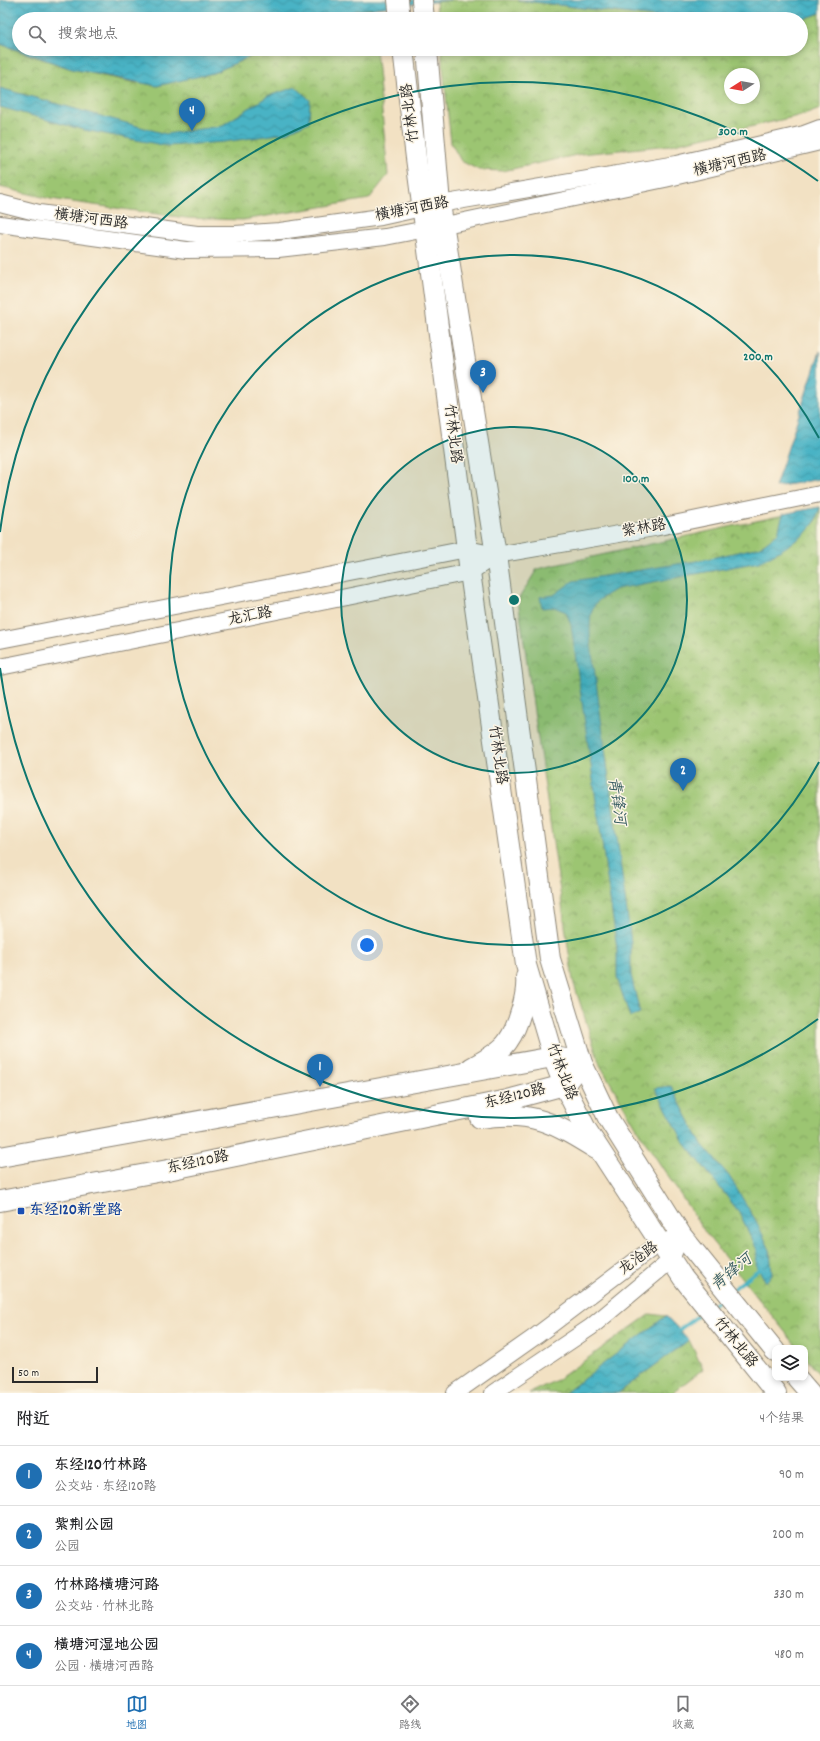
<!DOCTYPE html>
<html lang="zh">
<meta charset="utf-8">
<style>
body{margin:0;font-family:Dekko,"LXGW WenKai TC",sans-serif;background:#f2f2f2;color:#202124}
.controls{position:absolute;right:12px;bottom:12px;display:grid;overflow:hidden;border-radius:8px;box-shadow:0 2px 6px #0003}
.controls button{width:36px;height:36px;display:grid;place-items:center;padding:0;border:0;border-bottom:1px solid #e0e0e0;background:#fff;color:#202124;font:20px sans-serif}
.compass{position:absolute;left:724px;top:68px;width:36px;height:36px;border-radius:50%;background:#fff;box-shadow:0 2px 6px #0003;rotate:259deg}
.scale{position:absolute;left:12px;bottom:10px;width:86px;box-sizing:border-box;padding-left:4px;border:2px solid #2b2b2b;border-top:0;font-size:11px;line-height:14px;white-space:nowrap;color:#2b2b2b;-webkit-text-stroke:3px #fcf5e5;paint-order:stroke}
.you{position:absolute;left:367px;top:945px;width:14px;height:14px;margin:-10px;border:3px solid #fff;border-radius:50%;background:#1a73e8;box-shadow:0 0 0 6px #1a73e833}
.badge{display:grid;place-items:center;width:26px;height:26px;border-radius:50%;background:#1f6fb2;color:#fff;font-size:13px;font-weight:700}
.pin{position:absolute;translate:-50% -33px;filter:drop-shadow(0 1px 2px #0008)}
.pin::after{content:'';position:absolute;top:21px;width:14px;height:12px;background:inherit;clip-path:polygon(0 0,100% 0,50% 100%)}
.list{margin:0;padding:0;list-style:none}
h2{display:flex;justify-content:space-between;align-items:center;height:52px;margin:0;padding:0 16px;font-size:17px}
h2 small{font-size:13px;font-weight:400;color:#757577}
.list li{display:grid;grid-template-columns:26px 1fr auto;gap:12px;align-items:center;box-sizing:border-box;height:60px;padding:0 16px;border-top:1px solid #e0e0e0}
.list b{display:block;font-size:15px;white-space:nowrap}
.list p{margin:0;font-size:13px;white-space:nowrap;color:#757577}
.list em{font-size:13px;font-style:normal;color:#757577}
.icon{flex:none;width:22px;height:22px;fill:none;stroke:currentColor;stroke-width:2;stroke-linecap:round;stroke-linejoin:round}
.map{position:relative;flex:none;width:820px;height:1393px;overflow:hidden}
.search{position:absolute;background:#fff;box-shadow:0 2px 6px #0003;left:12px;right:12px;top:12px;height:44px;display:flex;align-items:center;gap:10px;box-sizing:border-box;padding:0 14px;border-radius:22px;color:#757577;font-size:15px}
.sheet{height:292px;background:#fff}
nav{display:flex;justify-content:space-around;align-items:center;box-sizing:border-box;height:56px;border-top:1px solid #e0e0e0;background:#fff;font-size:11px;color:#757577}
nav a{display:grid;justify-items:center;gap:2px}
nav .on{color:#1f6fb2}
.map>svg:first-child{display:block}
.park{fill:url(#park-crowns);stroke:#64784e;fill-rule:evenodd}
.water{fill:url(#water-waves);stroke:#3a6f78}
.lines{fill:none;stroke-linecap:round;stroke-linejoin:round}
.stream{stroke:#48b3c5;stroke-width:3.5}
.minor-casing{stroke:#8e8677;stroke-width:18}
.major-casing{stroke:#8e8677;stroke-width:22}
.minor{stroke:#fff;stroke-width:16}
.major{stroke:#fff;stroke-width:20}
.ring{fill:none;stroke:#0f766e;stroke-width:2}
.transit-dot{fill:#1a4fb4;stroke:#fcf5e5;stroke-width:1.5}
.labels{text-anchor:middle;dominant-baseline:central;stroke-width:3;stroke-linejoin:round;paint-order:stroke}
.street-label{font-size:15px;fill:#2b2b2b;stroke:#fcf5e5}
.transit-label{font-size:15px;font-weight:bold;fill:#164399;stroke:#fcf5e5;text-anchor:start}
.water-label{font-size:16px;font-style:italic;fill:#355b61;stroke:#fcf5e5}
.centre{fill:#0f766e;stroke:#fcf5e5;stroke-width:2}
.ring-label{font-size:12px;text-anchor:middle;font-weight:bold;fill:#0f766e;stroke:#fcf5e5;stroke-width:3;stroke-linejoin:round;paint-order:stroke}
</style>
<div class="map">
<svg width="820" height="1393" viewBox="0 0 820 1393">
<defs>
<pattern id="park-crowns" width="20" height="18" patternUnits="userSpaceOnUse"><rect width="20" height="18" fill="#9cc572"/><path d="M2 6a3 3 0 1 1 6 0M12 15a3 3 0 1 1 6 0" fill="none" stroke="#7fa05e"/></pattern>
<pattern id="water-waves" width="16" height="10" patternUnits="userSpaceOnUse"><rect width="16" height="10" fill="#48b3c5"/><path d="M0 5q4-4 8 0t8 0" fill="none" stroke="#3c92a0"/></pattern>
</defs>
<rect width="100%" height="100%" fill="#fcf5e5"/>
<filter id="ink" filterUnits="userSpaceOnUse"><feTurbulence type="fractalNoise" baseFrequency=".025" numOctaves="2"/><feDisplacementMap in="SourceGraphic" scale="8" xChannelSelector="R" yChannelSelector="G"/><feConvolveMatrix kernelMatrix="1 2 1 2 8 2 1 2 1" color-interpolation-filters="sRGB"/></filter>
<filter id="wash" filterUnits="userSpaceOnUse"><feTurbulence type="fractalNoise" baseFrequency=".012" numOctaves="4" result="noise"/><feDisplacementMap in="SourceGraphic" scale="16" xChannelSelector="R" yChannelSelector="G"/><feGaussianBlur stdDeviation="0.9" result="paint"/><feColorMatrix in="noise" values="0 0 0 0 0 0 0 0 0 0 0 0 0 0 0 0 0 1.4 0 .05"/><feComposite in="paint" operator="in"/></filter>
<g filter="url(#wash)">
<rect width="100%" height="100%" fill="#f2e1c3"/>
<!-- park -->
<g class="park">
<polygon points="451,0 518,0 671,19 438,19 436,2"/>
<polygon points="372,9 373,19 336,19 357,10"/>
<path d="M820,13V109L807,114L670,145L581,154L503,171L479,170L461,161L451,143L441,49H801V20ZM730,74H754V98H730Z"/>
<polygon points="0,44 72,69 136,83 213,73 267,49 376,49 388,175 369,199 243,220 186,218 51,199 0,187"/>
<polygon points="820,507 820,1375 805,1357 805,1348 798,1348 707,1235 642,1137 600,1065 573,981 518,600 537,569"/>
<polygon points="650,1314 666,1316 689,1340 703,1369 672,1393 529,1393 557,1380"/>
</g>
<!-- water -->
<g class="water">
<polygon points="0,0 451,0 357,10 336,19 19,19 19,49 267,49 213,73 157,86 72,69 0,44"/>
<polygon points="518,0 820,0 820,13 801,20 671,19"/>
<polygon points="296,87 310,100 309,122 286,133 224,142 168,146 84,130 0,107 0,88 166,134 221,126 268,96"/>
<polygon points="820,351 820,479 775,487"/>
<path d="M820,507L815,522L804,535L783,549L759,562L616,589C590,604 590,607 590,637L631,942V975L640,1013L630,1017L617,978V948L571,625L566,612L554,607L542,608L540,597L554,595L573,581L702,560L760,547L778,533L783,514Z"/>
<polygon points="671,1086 701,1143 729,1176 756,1221 770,1250 772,1274 766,1282 756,1265 757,1250 739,1212 684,1142 655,1088"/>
<polygon points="666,1316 689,1340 618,1393 565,1393"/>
</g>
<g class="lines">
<!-- stream -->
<g class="stream">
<polyline points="733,1289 762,1267"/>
<polyline points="713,1305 724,1296"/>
<polyline points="676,1332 703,1312"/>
</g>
</g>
</g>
<g filter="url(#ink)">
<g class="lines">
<!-- minor casing -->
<g class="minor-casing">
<g id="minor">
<polyline points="0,203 39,213 197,234 235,234 280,231 381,217 440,204 676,164 804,134 820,128"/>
<polyline points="0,224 186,250 278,249 385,237 426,229 665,179 820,142"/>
<polyline points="0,640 467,549 496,555 654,528 820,494"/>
<polyline points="0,667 470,572 496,555"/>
<polyline points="455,1393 536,1336 659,1243 682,1236"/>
<polyline points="493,1393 591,1327 670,1261 675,1250"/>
</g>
</g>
<!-- major casing -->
<g class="major-casing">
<g id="major">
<polyline points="398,0 400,19"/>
<polyline points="422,0 424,19"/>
<polyline points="403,49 416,158 470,572 526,965 553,1057 564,1085 586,1129 683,1278 776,1393"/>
<polyline points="427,49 440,204 496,555 550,959 582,1063 608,1118 682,1236 775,1351"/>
<path d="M471,1068C482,1062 502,1051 508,1041C518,1027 528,994 526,977"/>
<path d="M480,1118C532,1110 554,1123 596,1149"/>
<polyline points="0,1157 553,1057 566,1059"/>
<polyline points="0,1201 168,1170 508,1100 564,1085 572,1075"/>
<polyline points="797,1378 810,1393"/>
</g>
</g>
<!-- minor -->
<use href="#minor" class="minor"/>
<!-- major -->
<use href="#major" class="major"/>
</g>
</g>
<!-- distance rings -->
<circle cx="514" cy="600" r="173" fill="#0f766e" fill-opacity=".12"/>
<g class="ring">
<circle cx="514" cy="600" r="173"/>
<path d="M819 762A345 345 0 1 1 819 438"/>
<path d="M818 1019A518 518 0 0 1 0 668M0 532A518 518 0 0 1 818 181"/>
</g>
<!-- markers -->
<rect class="transit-dot" x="17" y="1207" width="8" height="8" rx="2"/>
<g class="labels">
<!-- street labels -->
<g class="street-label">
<text transform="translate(411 113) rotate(-97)">竹林北路</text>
<text transform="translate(730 164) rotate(-13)">横塘河西路</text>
<text transform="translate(412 210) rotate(-11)">横塘河西路</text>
<text transform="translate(91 220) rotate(8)">横塘河西路</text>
<text transform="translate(452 434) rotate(83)">竹林北路</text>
<text transform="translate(644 529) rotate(-10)">紫林路</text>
<text transform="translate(250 617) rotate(-11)">龙汇路</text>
<text transform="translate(497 755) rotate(82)">竹林北路</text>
<text transform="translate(561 1072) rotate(69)">竹林北路</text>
<text transform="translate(515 1097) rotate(-14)">东经120路</text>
<text transform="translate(198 1163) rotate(-12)">东经120路</text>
<text transform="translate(639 1259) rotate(-36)">龙沧路</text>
<text transform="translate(735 1343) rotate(51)">竹林北路</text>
</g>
<!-- transit labels -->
<g class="transit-label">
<text x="29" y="1211">东经120新堂路</text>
</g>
<!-- water labels -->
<g class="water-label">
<text transform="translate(616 801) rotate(82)">青锋河</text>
<text transform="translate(732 1273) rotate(-40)">青锋河</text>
</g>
</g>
<circle cx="514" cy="600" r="6" class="centre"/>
<g class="ring-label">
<text x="733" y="135">300 m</text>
<text x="758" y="360">200 m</text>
<text x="636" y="482">100 m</text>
</g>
</svg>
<div class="controls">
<button><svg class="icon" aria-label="layers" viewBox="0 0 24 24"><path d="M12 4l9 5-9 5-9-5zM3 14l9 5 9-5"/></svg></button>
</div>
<svg class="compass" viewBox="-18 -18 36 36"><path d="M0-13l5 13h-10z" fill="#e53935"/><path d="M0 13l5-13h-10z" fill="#757577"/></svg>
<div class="scale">50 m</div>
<div class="you"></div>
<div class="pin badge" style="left:320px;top:1087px">1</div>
<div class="pin badge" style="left:683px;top:791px">2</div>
<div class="pin badge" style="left:483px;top:393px">3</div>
<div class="pin badge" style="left:192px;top:131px">4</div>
<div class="search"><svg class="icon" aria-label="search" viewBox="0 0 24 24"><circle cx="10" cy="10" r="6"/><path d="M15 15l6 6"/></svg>搜索地点</div>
</div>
<section class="sheet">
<h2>附近<small>4个结果</small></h2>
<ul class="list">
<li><span class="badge">1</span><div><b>东经120竹林路</b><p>公交站 · 东经120路</p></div><em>90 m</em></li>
<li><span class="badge">2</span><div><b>紫荆公园</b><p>公园</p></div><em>200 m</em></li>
<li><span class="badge">3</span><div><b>竹林路横塘河路</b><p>公交站 · 竹林北路</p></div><em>330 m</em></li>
<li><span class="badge">4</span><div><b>横塘河湿地公园</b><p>公园 · 横塘河西路</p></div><em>480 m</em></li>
</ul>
</section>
<nav>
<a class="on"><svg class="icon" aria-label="map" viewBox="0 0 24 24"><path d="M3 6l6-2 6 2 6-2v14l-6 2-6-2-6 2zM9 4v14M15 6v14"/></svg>地图</a>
<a><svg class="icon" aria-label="directions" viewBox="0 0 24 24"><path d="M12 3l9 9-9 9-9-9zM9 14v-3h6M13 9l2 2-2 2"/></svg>路线</a>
<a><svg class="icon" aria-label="saved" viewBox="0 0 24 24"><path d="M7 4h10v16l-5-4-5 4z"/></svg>收藏</a>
</nav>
